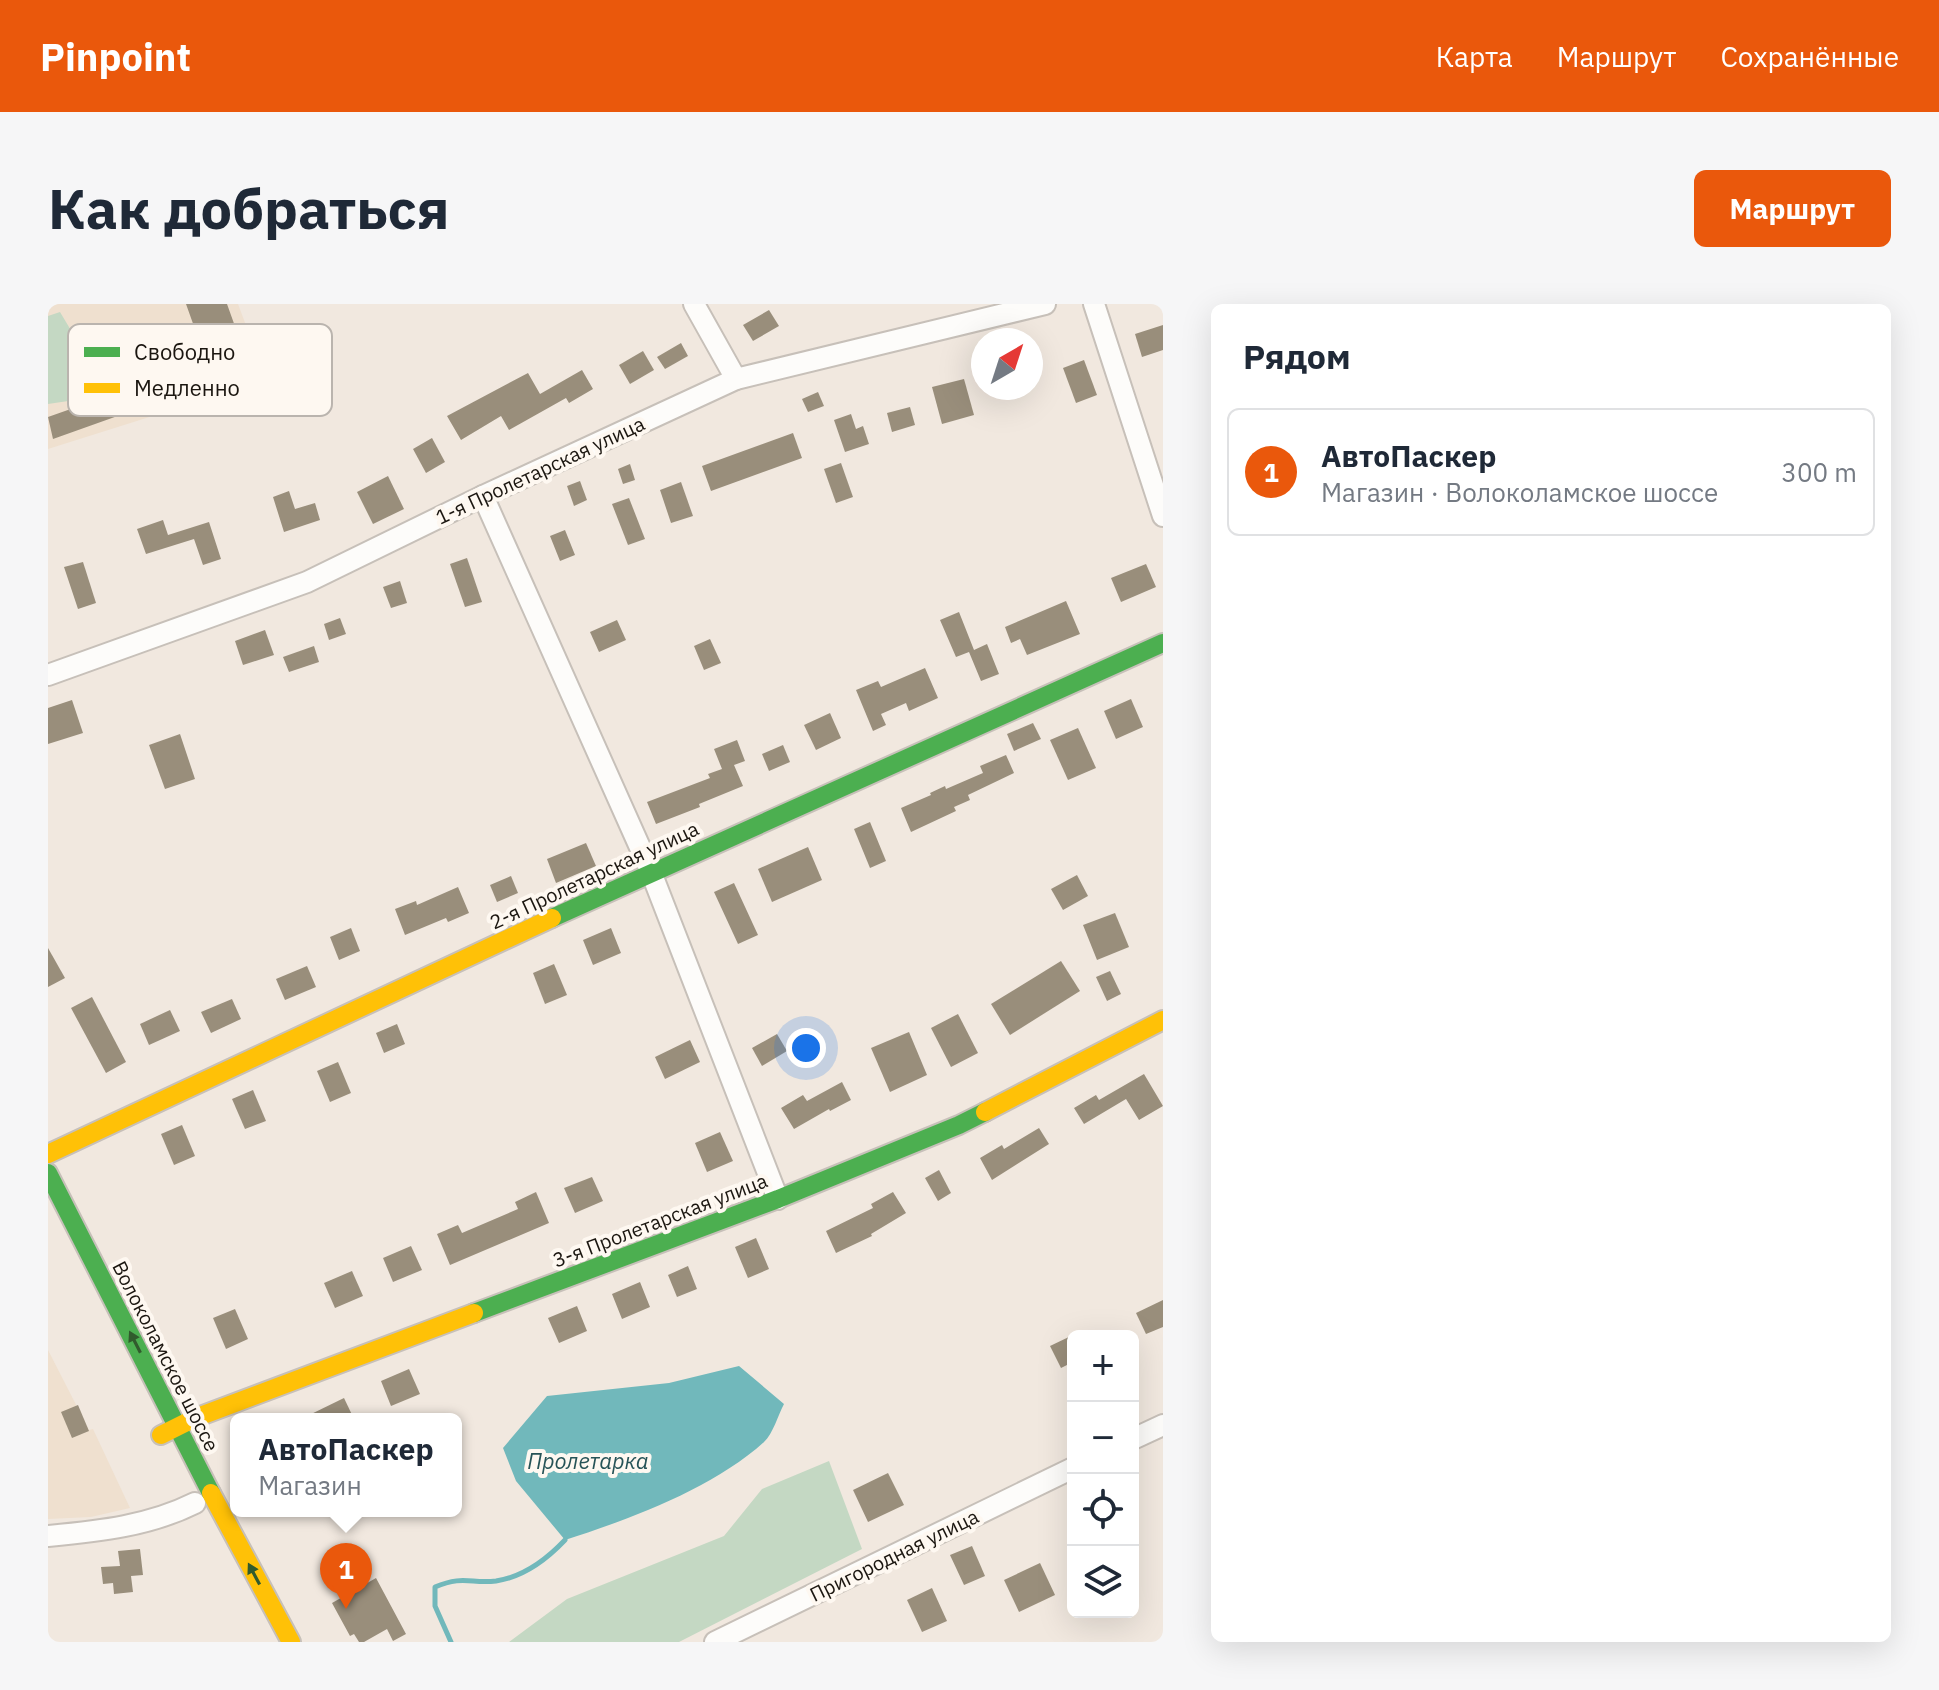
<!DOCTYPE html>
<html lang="ru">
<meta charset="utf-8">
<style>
body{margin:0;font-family:"IBM Plex Sans",sans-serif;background:#f6f6f7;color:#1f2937}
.controls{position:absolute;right:24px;bottom:24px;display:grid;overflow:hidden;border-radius:12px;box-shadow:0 8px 32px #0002}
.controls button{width:72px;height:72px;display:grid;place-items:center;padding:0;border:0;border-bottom:2px solid #e0e1e3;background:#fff;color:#1f2937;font:40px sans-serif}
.compass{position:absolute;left:923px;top:24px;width:72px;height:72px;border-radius:50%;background:#fff;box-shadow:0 8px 32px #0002;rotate:39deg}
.you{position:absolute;left:758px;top:744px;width:28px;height:28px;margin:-20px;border:6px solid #fff;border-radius:50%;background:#1a73e8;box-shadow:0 0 0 12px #1a73e833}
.badge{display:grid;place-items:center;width:52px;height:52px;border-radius:50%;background:#ea580c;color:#fff;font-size:26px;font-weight:700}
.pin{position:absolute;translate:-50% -66px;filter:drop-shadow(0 2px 4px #0008)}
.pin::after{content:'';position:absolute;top:42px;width:28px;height:24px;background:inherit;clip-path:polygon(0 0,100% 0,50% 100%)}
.popup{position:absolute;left:182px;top:1109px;width:232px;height:104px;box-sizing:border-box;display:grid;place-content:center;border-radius:12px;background:#fff;filter:drop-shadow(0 2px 6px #0005);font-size:26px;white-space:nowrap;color:#747a83}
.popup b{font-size:30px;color:#1f2937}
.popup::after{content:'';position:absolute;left:50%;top:100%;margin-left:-16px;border:16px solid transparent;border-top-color:#fff}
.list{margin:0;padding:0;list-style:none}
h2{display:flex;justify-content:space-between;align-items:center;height:104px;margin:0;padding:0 32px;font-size:34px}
h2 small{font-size:26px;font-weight:400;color:#747a83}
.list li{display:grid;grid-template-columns:52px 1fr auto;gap:24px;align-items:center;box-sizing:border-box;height:128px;margin:0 16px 16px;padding:0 16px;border:2px solid #e0e1e3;border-radius:12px}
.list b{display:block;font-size:30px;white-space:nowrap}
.list p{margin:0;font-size:26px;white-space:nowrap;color:#747a83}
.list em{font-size:26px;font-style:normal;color:#747a83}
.icon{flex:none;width:44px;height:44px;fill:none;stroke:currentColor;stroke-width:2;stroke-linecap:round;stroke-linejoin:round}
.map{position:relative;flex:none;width:1115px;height:1338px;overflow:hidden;border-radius:12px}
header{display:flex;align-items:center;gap:48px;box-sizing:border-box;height:112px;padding:0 40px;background:#ea580c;color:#fff}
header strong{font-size:38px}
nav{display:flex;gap:44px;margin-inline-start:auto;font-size:28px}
.intro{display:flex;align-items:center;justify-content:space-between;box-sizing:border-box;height:192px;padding:0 48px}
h1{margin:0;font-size:56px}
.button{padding:20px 36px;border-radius:12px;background:#ea580c;color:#fff;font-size:28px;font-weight:700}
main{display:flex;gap:48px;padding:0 48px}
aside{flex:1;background:#fff;border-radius:12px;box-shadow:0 8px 32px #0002}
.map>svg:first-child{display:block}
.built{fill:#efe0cf}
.green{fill:#c4d8c3}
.water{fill:#71b8bb}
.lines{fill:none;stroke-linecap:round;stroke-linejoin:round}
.stream{stroke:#71b8bb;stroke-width:5}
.building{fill:#998e7b}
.street-casing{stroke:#c7c0b9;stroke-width:24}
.fast-casing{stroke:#c7c0b9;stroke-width:22}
.slow-casing{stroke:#c7c0b9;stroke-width:22}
.street{stroke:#fdfcfa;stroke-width:20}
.fast{stroke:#4caf50;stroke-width:18}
.slow{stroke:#ffc107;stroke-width:18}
.oneway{fill:#315b2d}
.labels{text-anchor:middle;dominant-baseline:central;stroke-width:8;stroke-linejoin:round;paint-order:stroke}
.street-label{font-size:20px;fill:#1b1610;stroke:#fef8f1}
.water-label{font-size:22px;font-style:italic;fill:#265357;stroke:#fef8f1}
.key{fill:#fef8f1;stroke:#bab4ae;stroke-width:2}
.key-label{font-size:22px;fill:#1b1610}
</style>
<header>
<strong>Pinpoint</strong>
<nav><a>Карта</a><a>Маршрут</a><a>Сохранённые</a></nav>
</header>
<div class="intro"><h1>Как добраться</h1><a class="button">Маршрут</a></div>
<main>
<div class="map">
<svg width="1115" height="1338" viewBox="0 0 1115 1338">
<rect width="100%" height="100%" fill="#f1e8df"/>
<!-- built -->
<g class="built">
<polygon points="0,0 190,0 208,48 203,81 0,145"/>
<polygon points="0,1046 41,1126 45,1125 82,1204 43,1213 0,1215"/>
</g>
<!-- green -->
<g class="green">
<polygon points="12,8 30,38 30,61 40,77 43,88 27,96 0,100 0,12"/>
<polygon points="781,1157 814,1245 631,1338 461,1338 519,1295 676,1232 714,1185"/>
</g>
<!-- water -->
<path class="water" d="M691,1062L736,1100C730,1111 725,1130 716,1138C664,1185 582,1215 517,1236L468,1177L455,1144L499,1092L621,1079Z"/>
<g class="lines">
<!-- stream -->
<path class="stream" d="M403,1338L387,1302V1283C415,1271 423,1280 448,1277C475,1273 499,1255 517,1236"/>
</g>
<!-- building -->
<g class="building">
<polygon points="138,0 179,0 198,53 189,56 193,68 5,135 0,113 176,51 165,22 148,28"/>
<polygon points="721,6 731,22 705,37 695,21"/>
<polygon points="1115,21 1115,46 1094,53 1087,30"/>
<polygon points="633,39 640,52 617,65 609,53"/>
<polygon points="595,47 606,66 582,80 571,61"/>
<polygon points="1036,56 1049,91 1028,99 1015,64"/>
<polygon points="534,66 545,85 521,99 518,94 461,126 453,112 413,136 399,112 480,69 492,90"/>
<polygon points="916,75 926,111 894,120 884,83"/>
<polygon points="248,78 254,98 236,104 229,84"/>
<polygon points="770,88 776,102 760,108 754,95"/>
<polygon points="862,103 867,121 844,128 839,109"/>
<polygon points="803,110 808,125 815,122 821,140 797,148 786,116"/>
<polygon points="745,129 754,154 663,187 654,162"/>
<polygon points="384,134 397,158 378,169 365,145"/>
<polygon points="793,159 805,193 788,199 776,165"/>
<polygon points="582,160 587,176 575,180 570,165"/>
<polygon points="340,172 356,205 325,220 309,188"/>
<polygon points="532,177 539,196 526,202 519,182"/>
<polygon points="633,178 645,212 623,219 612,186"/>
<polygon points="241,187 247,205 267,199 272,216 236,228 225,193"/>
<polygon points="581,194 597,235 580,241 564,200"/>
<polygon points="115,216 120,231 161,218 173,255 155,261 146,235 98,250 89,225"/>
<polygon points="517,226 527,251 512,257 502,232"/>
<polygon points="419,254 434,298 417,303 402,260"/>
<polygon points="35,258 48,299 30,305 16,263"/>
<polygon points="1098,260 1108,283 1073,298 1063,274"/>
<polygon points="352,277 359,299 343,304 335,283"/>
<polygon points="1018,297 1032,330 979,351 972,335 963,339 957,323"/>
<polygon points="911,308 926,346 939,340 951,370 933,377 921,348 908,353 892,316"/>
<polygon points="292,314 298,330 281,336 276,320"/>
<polygon points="569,316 578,336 551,348 542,328"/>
<polygon points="217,326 226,351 195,361 187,337"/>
<polygon points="662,335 673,359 656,366 646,342"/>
<polygon points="266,342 271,358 241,368 235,353"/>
<polygon points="877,364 890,394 861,407 858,399 833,410 838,421 825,427 808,386 830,377 833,383"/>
<polygon points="1083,395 1095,423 1068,435 1056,407"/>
<polygon points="24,396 35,429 0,440 0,404"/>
<polygon points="782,409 793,434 768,446 756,421"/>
<polygon points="985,419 993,435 966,447 959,430"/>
<polygon points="1030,424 1048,464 1020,476 1002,436"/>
<polygon points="132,430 147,475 117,485 101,441"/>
<polygon points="689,436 697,457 686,461 695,482 651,500 652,503 608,520 599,498 662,474 660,470 674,465 666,445"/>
<polygon points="735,441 742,458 721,467 714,450"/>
<polygon points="958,451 966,469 920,491 922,496 906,503 908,507 863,528 853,504 883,491 882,489 897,482 898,485 935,469 932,462"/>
<polygon points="822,518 838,557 822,564 806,525"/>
<polygon points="538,539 548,562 508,579 499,555"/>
<polygon points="760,543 774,576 724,598 710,565"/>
<polygon points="1029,571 1040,592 1015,606 1003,585"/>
<polygon points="463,572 470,589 449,598 442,581"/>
<polygon points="686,579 710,631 690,640 666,588"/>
<polygon points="410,583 421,609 400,618 398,614 357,631 347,605 368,597 369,601"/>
<polygon points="1067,609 1081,643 1049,656 1035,621"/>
<polygon points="303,624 312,647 291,656 282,633"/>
<polygon points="563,624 573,649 545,661 535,636"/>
<polygon points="0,644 17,674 0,683"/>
<polygon points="1013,657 1032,687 962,731 943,700"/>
<polygon points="506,660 519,691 497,700 485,669"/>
<polygon points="259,662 268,683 237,696 228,675"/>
<polygon points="1062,667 1073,690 1059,697 1048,673"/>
<polygon points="44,693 78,758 58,769 23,704"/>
<polygon points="184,695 193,715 163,729 153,708"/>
<polygon points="122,706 132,727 101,741 92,720"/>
<polygon points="910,710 930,749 903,763 883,724"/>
<polygon points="349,720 357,740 336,749 328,729"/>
<polygon points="861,728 879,771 842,788 823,744"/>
<polygon points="729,730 739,747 714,762 704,744"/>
<polygon points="642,736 652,758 617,775 607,753"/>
<polygon points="290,758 303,789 282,798 269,767"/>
<polygon points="1096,770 1115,802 1091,816 1078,795 1036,820 1026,804 1048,791 1051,796"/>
<polygon points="794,778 803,796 782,807 781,805 746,825 733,804 755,791 759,797"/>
<polygon points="205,786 218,817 197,825 184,795"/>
<polygon points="134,821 147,852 126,861 113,830"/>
<polygon points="991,824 1001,840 944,876 932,854 954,841 956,845"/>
<polygon points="672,828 685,857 659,868 647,839"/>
<polygon points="891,866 903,889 890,897 877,874"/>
<polygon points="544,873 555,897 527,909 516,884"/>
<polygon points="488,888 501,919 402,961 389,930 410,921 414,929 470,905 467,898"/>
<polygon points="845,888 858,909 823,930 824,932 788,949 778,927 825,904 823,900"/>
<polygon points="708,934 721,965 700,974 687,943"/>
<polygon points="363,942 374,966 345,978 335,954"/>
<polygon points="640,962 649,985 629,993 620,971"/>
<polygon points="304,967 315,992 287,1004 276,979"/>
<polygon points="592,978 602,1003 574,1015 564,990"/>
<polygon points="1115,996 1115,1023 1098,1030 1088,1009"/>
<polygon points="529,1002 539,1027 511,1039 500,1014"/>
<polygon points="187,1005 200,1035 178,1045 165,1014"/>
<polygon points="1025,1031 1025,1058 1013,1064 1002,1042"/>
<polygon points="361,1065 372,1090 343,1102 333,1077"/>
<polygon points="296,1094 306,1115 253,1115"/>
<polygon points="30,1101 41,1127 24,1134 13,1108"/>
<polygon points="840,1169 856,1201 820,1218 805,1186"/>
<polygon points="924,1242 937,1272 916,1281 902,1251"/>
<polygon points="92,1245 95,1271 83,1272 85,1288 66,1290 65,1279 55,1280 53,1263 72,1262 70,1247"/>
<polygon points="992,1259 1007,1291 971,1308 956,1276"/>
<polygon points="328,1274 358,1330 345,1337 339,1325 316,1338 311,1338 306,1330 302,1332 284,1299"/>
<polygon points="884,1284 899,1317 874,1328 859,1296"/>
</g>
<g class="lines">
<!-- street casing -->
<g class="street-casing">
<g id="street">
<polyline points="646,0 688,75"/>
<polyline points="1046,0 1115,212"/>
<polyline points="435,192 603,568 730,895"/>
<polyline points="0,371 259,278 435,192 688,75 997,0"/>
<polyline points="1085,1135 1115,1121"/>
<path d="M0,1232C52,1227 101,1222 147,1199"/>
<polyline points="667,1338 1025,1164"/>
</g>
</g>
<!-- fast casing -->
<g class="fast-casing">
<g id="fast">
<polyline points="504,614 1115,339"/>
<polyline points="0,869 163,1189"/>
<polyline points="426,1009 730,895 911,821 937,808"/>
</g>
</g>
<!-- slow casing -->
<g class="slow-casing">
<g id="slow">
<polyline points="937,808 1115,716"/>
<polyline points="0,850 504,614"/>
<polyline points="113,1131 147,1114 426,1009"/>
<polyline points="163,1189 243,1338"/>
</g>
</g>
<!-- street -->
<use href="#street" class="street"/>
<!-- fast -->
<use href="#fast" class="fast"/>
<!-- slow -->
<use href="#slow" class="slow"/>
</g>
<!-- one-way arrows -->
<defs><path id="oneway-solid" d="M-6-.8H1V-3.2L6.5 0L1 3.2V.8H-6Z" transform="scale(2)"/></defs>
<g class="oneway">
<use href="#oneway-solid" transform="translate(87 1038) rotate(-117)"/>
<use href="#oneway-solid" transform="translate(206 1270) rotate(-118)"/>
</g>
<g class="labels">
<!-- street labels -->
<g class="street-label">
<text transform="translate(492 166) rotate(-25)">1-я Пролетарская улица</text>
<text transform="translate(546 571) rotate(-25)">2-я Пролетарская улица</text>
<text transform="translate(612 916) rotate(-21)">3-я Пролетарская улица</text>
<text transform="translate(118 1052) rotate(63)">Волоколамское шоссе</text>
<text transform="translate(846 1251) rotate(-26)">Пригородная улица</text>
</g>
<!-- water labels -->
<g class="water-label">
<text x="540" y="1156">Пролетарка</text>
</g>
</g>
<!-- legend -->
<rect x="20" y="20" width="264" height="92" rx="12" class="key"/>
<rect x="36" y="43" width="36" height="10" fill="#4caf50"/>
<rect x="36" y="79" width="36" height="10" fill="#ffc107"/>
<g class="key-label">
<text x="86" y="56">Свободно</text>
<text x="86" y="92">Медленно</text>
</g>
</svg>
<div class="controls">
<button>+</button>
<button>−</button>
<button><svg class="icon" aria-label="locate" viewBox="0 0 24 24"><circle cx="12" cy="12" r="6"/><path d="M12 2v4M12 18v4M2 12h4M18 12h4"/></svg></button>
<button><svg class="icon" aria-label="layers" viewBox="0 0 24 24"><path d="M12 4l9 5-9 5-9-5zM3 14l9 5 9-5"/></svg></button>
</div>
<svg class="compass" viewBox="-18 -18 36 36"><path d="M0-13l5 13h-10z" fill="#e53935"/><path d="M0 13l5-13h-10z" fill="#747a83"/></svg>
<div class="you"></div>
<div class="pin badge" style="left:298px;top:1305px">1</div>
<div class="popup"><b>АвтоПаскер</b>Магазин</div>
</div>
<aside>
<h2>Рядом<small></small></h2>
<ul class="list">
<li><span class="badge">1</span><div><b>АвтоПаскер</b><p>Магазин · Волоколамское шоссе</p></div><em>300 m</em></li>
</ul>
</aside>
</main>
